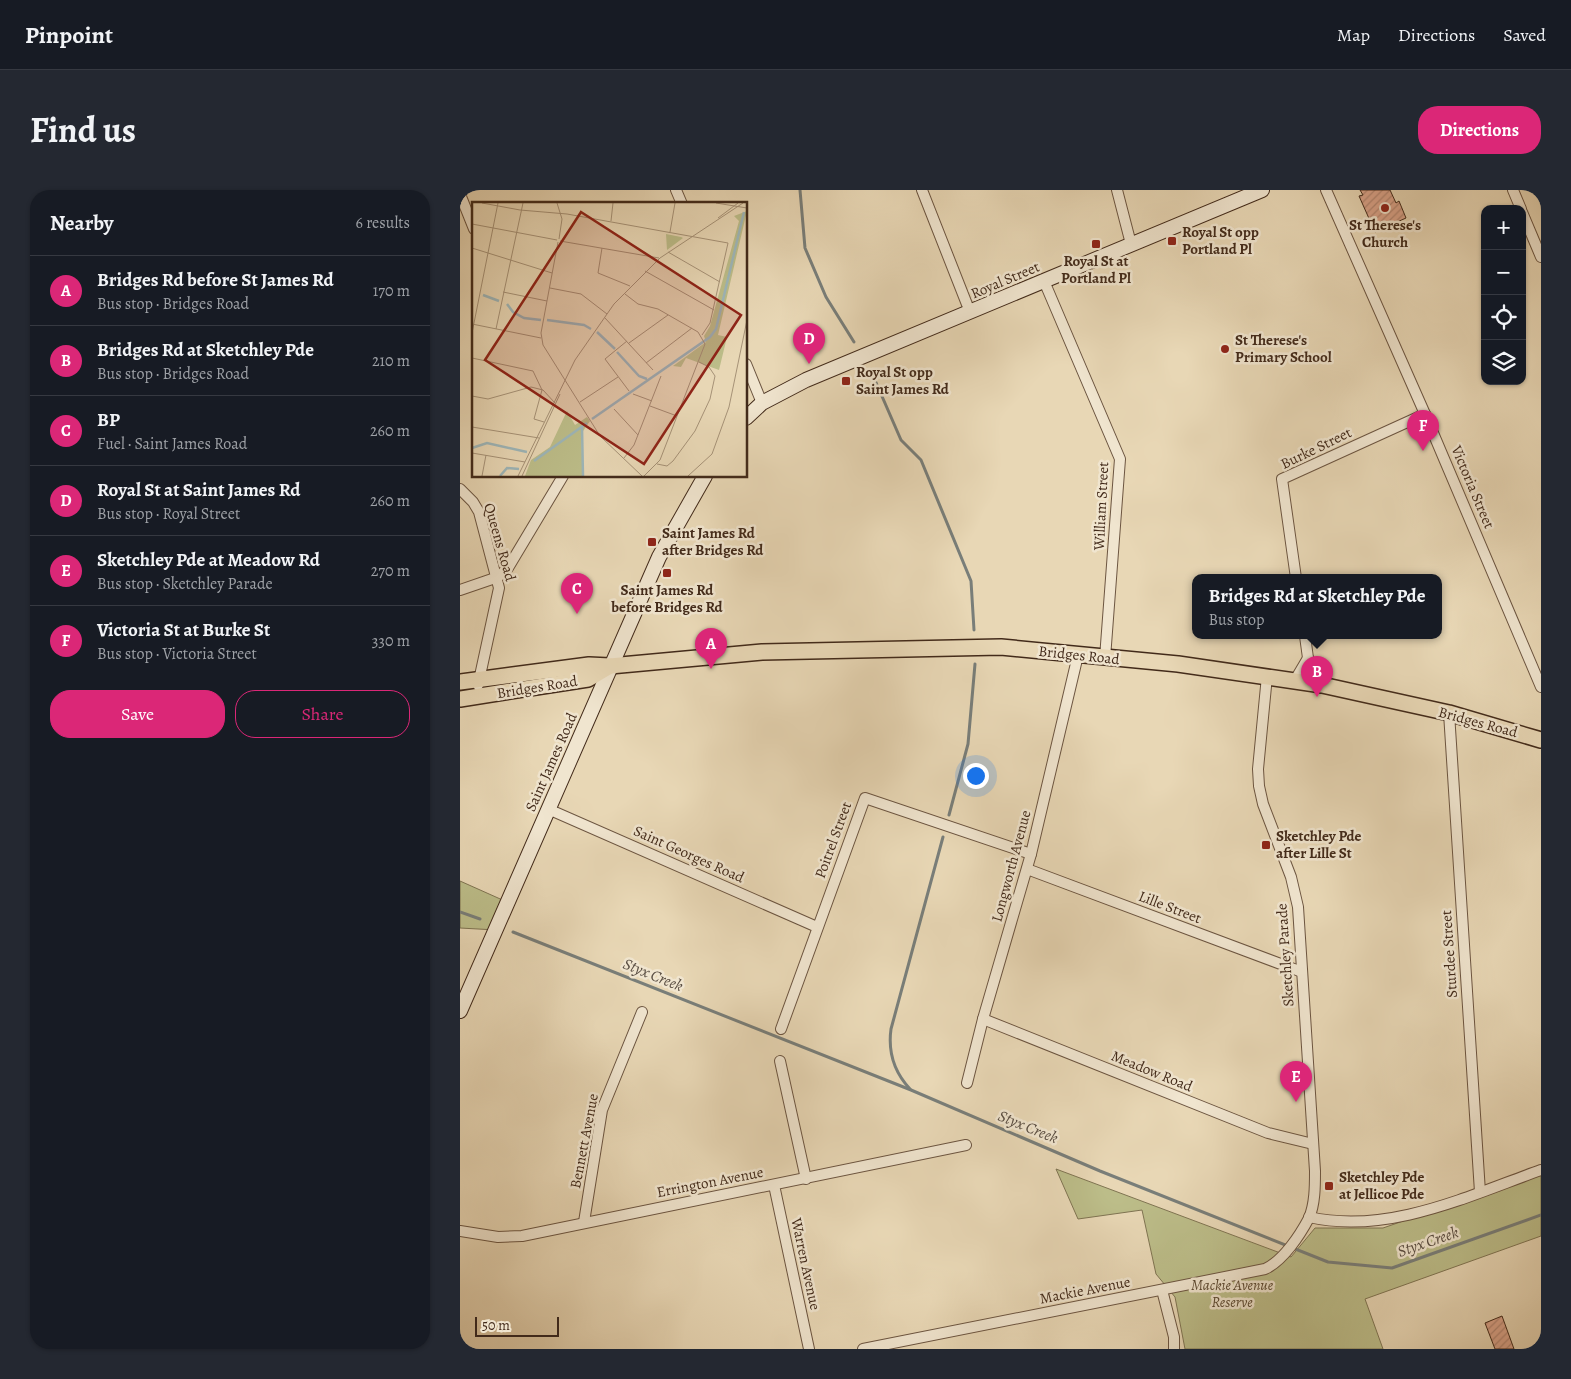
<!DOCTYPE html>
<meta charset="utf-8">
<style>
body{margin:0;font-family:Alegreya,serif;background:#242831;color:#f1f3f6}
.controls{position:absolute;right:15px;top:15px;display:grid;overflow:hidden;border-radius:10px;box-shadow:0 1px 4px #0004}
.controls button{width:45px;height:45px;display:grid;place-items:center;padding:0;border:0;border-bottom:1px solid #363941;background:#171b24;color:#f1f3f6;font:25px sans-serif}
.scale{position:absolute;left:15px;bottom:12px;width:84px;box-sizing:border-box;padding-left:5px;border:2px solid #422a1a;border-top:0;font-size:14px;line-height:18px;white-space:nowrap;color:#422a1a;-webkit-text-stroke:4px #f0e5cf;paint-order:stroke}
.you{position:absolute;left:515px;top:585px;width:18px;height:18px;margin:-12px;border:4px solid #fff;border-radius:50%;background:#1a73e8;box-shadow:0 0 0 8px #1a73e833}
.badge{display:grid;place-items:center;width:32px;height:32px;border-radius:50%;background:#db2777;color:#fff;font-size:16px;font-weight:700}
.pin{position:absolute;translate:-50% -41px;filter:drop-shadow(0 1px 2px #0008)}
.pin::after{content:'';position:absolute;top:26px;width:18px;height:15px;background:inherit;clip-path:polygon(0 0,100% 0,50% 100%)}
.popup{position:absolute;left:732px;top:384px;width:250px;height:65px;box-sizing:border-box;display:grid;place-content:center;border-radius:10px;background:#171b24;filter:drop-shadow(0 1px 4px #0005);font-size:16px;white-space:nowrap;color:#9ea1a6}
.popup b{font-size:19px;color:#f1f3f6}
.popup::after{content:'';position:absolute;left:50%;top:100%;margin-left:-10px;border:10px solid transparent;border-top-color:#171b24}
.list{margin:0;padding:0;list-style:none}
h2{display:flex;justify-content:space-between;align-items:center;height:65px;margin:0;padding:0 20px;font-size:21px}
h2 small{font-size:16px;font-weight:400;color:#9ea1a6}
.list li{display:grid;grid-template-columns:32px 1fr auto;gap:15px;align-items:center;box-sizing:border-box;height:70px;padding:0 20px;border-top:1px solid #363941}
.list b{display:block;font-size:19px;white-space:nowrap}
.list p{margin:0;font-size:16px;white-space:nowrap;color:#9ea1a6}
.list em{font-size:16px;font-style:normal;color:#9ea1a6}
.actions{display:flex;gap:10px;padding:15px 20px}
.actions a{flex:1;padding:11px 0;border:1px solid #db2777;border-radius:20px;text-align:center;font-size:18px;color:#db2777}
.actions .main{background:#db2777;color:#fff}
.icon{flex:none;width:28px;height:28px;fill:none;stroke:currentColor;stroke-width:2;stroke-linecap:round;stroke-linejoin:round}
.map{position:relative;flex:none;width:1081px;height:1159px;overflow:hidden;border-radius:20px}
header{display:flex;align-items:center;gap:30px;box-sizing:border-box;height:70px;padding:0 25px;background:#171b24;border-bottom:1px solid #363941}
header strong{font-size:24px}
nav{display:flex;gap:28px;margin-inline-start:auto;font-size:18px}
.intro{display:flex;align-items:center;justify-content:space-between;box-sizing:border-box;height:120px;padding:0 30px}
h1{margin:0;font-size:35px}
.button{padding:12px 22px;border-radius:20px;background:#db2777;color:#fff;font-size:18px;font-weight:700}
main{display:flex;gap:30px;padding:0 30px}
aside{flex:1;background:#171b24;border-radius:20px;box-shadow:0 1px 4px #0004}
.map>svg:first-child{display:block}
.park{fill:#bcbd89;stroke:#7f7452}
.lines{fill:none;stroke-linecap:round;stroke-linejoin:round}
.stream{stroke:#797e79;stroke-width:3}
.building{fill:url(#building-hatch);stroke:#422a1a}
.street-casing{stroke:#6c5541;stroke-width:12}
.secondary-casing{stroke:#422a1a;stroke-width:16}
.primary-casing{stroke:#422a1a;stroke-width:18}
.street{stroke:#f0e5cf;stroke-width:10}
.secondary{stroke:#f0e5cf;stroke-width:14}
.primary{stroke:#e8d7b5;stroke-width:15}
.poi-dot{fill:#8f2418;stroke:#f0e5cf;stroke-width:2}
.labels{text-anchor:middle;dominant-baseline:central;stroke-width:5;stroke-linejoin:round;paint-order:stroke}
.poi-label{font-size:15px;font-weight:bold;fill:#422a1a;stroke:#f0e5cf;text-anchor:start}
.street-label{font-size:15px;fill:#422a1a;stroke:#f0e5cf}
.park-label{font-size:15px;font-style:italic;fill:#5a4730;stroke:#f0e5cf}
.water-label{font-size:16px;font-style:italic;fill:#594d42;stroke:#f0e5cf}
.inset-river{fill:none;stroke:#9db6b9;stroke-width:2.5}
.inset-road{fill:none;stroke:#a69277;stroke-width:1}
.view{fill:#8f2418;fill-opacity:0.15;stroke:#8f2418;stroke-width:2.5}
.inset-edge{fill:none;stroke:#422a1a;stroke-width:2.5}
</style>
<header>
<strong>Pinpoint</strong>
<nav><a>Map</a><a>Directions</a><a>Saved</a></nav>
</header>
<div class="intro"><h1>Find us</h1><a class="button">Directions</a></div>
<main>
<aside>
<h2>Nearby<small>6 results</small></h2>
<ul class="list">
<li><span class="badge">A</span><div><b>Bridges Rd before St James Rd</b><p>Bus stop · Bridges Road</p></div><em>170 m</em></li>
<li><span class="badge">B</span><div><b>Bridges Rd at Sketchley Pde</b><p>Bus stop · Bridges Road</p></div><em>210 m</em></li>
<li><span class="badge">C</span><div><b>BP</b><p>Fuel · Saint James Road</p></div><em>260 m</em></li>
<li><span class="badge">D</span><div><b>Royal St at Saint James Rd</b><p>Bus stop · Royal Street</p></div><em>260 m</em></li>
<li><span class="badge">E</span><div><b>Sketchley Pde at Meadow Rd</b><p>Bus stop · Sketchley Parade</p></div><em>270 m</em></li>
<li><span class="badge">F</span><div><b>Victoria St at Burke St</b><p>Bus stop · Victoria Street</p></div><em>330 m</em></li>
</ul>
<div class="actions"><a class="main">Save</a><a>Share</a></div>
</aside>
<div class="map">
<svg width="1081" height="1159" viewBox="0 0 1081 1159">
<defs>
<pattern id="building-hatch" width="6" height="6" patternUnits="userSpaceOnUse" patternTransform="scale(1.25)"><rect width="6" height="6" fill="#dca58c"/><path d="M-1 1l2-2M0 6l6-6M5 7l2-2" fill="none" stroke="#b48772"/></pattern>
</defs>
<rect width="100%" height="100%" fill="#e8d7b5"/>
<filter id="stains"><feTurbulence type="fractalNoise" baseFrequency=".004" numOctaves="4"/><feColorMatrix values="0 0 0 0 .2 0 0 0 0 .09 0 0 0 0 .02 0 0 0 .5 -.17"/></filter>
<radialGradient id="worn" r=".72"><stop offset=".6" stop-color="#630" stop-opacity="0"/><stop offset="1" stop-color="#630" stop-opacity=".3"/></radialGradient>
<!-- park -->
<g class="park">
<polygon points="0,691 47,712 36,740 0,738"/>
<polygon points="596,979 831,1067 855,1038 923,1038 1081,983 1081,1046 905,1109 923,1159 725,1159 715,1107 696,1084 682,1020 618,1029"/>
</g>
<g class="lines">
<!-- stream -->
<g class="stream">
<polyline points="340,0 345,58 366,107 394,152"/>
<polyline points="411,181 441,250 461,270 511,391 514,440"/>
<polyline points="489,625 508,554 515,474"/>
<polyline points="0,722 20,729"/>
<polyline points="53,742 451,900 640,981 868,1072 932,1078 1081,1025"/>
<path d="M450,899C434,882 428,861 431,839L483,647"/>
</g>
</g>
<!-- building -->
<g class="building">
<polygon points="900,0 930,0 936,13 939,11 946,28 915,42 899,6 903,5"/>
<polygon points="1042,1126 1054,1159 1035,1159 1025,1133"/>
</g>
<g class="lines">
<!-- street casing -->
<g class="street-casing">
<g id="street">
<polyline points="216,0 222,14"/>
<polyline points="462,0 510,122"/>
<polyline points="657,0 671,54"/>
<polyline points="866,0 965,224 1081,497"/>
<polyline points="1053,0 1061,19"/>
<polyline points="0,4 14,39"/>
<polyline points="1062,22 1081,67"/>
<polyline points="584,91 660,269 645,468"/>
<polyline points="286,174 302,213"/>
<polyline points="0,299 13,312 19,322 39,398 18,495"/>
<polyline points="836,388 822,289 965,224"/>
<polyline points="0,400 38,387 48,378 103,286"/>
<polyline points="845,446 848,468 862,495"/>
<polyline points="835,490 848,468"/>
<polyline points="989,523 1020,1002"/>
<polyline points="88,619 357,737"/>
<polyline points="567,679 842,782"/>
<polyline points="523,829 808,943 853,954"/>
<polyline points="321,839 405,608 571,664"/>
<polyline points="320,871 346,989"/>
<polyline points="507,893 523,829 571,664 618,465"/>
<polyline points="314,995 349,1159"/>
<path d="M849,1027C928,1045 1008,1006 1081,980"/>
<polyline points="124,1032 142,920 182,822"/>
<polyline points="0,1041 38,1047 62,1046 506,955"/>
<polyline points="702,1100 714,1147 714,1159"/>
<path d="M403,1159L805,1079C823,1071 840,1045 849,1028C855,1014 855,996 855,981L838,717L831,687L803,614L799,596L798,579L807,486"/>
</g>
</g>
<!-- secondary casing -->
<g class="secondary-casing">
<g id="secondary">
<polyline points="286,228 302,213 346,190 802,0"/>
<polyline points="0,821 199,367 245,286"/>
</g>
</g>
<!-- primary casing -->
<g class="primary-casing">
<g id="primary">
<polyline points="0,492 129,475 150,476 302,462 541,457 718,474 862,495 989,523 1081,550"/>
<polyline points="0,509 128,489 150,476"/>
</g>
</g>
<!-- street -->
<use href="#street" class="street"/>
<!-- secondary -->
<use href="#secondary" class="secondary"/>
<!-- primary -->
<use href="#primary" class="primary"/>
</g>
<!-- markers -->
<g class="poi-dot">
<circle cx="925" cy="18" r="5"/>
<rect x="707" y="46" width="10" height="10" rx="2.5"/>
<rect x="631" y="49" width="10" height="10" rx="2.5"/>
<circle cx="765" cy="159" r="5"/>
<rect x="381" y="186" width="10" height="10" rx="2.5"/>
<rect x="187" y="347" width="10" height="10" rx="2.5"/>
<rect x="202" y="378" width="10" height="10" rx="2.5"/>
<rect x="801" y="650" width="10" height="10" rx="2.5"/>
<rect x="864" y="991" width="10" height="10" rx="2.5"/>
</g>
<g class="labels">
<!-- poi labels -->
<g class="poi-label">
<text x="925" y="35" text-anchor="middle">St Therese's<tspan x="925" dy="17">Church</tspan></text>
<text x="722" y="42">Royal St opp<tspan x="722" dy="17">Portland Pl</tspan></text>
<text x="636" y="71" text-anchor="middle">Royal St at<tspan x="636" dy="17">Portland Pl</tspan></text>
<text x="775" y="150">St Therese's<tspan x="775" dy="17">Primary School</tspan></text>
<text x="396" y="182">Royal St opp<tspan x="396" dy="17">Saint James Rd</tspan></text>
<text x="202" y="343">Saint James Rd<tspan x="202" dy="17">after Bridges Rd</tspan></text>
<text x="207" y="400" text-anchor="middle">Saint James Rd<tspan x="207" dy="17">before Bridges Rd</tspan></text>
<text x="816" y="646">Sketchley Pde<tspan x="816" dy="17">after Lille St</tspan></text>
<text x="879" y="987">Sketchley Pde<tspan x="879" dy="17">at Jellicoe Pde</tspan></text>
</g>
<!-- street labels -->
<g class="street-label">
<text transform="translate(545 90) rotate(-23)">Royal Street</text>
<text transform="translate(856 258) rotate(-26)">Burke Street</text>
<text transform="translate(1013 297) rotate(67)">Victoria Street</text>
<text transform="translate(641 316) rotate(-87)">William Street</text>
<text transform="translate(40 352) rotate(74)">Queens Road</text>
<text transform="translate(619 465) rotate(6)">Bridges Road</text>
<text transform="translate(77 497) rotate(-9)">Bridges Road</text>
<text transform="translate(1018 532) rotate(15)">Bridges Road</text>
<text transform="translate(91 572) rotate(-66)">Saint James Road</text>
<text transform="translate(373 650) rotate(-70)">Poitrel Street</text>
<text transform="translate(229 664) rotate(24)">Saint Georges Road</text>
<text transform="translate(551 676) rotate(-75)">Longworth Avenue</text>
<text transform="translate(710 717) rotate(21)">Lille Street</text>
<text transform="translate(989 764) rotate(-94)">Sturdee Street</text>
<text transform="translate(825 765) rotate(-94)">Sketchley Parade</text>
<text transform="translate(692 881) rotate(22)">Meadow Road</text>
<text transform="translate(124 951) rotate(-79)">Bennett Avenue</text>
<text transform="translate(250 992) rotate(-11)">Errington Avenue</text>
<text transform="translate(346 1074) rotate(78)">Warren Avenue</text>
<text transform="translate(625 1100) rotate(-11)">Mackie Avenue</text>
</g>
<!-- park labels -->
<g class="park-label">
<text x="772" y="1095">Mackie Avenue<tspan x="772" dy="17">Reserve</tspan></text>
</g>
<!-- water labels -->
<g class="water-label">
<text transform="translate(193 785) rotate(22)">Styx Creek</text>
<text transform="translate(568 937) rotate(22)">Styx Creek</text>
<text transform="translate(968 1052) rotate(-19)">Styx Creek</text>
</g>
</g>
<!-- overview -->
<g transform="translate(12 12)">
<rect width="275" height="275" fill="#e8d7b5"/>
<path d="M275,9L246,133L255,135L247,168L214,156L209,165L201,164L234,140L232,134L238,124L267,19L262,14ZM194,32L209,35L211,36L195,48ZM95,209L103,223L115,215L118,219L109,232L111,274H53L59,258L78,245Z" fill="#bcbd89"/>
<path class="inset-river" d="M11,93L27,99M35,102L41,110L52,116L69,118M75,118L112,123L119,127M125,130L143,147M145,150L167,174L175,177M120,217L238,135L244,127L272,10M110,225L111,274M0,246L15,241L55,250M62,259L115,221M28,274L35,266L47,267"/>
<path class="inset-road" d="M10,1L48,8L95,12L256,41L238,121L230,133M85,1L90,17L87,37M244,1L275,6M246,16L266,1M139,19L141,1M0,22L85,38M198,30L203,1M88,39L187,56M86,40L69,131L71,143L128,234L170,274M0,46L80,71M130,46L126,71L158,84M196,50L248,80M173,69L242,108M78,86L109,92L135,112M31,90L75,99M153,92L166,102L186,107L226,130L233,142L188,258L172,274M133,116L181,168M0,122L69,136M24,127L51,1M0,131L26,1M155,139L133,157L157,189M157,141L196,113M0,156L61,169L70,188L62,217L72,220M174,161L220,126M161,192L180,199M0,194L16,197L59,185L71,188L83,201M108,200L146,175M178,204L205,214M142,207L166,233M0,225L67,236M0,251L53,260M152,256L162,243L189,174M185,262L195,264L201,259L223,229L238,197L243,174L237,165L227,160M10,274L14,253M46,274L103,158L142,102L188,56L271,1M50,274L88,192M216,274L240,252L257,205L275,118"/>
<path class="view" d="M109,10L269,113L172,262L13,158Z"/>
<rect width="275" height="275" class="inset-edge"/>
</g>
<rect width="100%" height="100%" filter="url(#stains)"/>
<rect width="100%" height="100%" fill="url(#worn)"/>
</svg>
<div class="controls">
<button>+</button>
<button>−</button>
<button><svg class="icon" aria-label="locate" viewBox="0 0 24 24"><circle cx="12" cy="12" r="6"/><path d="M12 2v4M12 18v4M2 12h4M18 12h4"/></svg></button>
<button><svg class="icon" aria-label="layers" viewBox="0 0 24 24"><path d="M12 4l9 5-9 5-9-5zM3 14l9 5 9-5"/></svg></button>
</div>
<div class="scale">50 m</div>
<div class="you"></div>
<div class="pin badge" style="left:251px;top:479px">A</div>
<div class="pin badge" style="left:857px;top:507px">B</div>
<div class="popup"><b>Bridges Rd at Sketchley Pde</b>Bus stop</div>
<div class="pin badge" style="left:117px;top:424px">C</div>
<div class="pin badge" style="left:349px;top:174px">D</div>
<div class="pin badge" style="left:836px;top:912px">E</div>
<div class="pin badge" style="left:963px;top:261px">F</div>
</div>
</main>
